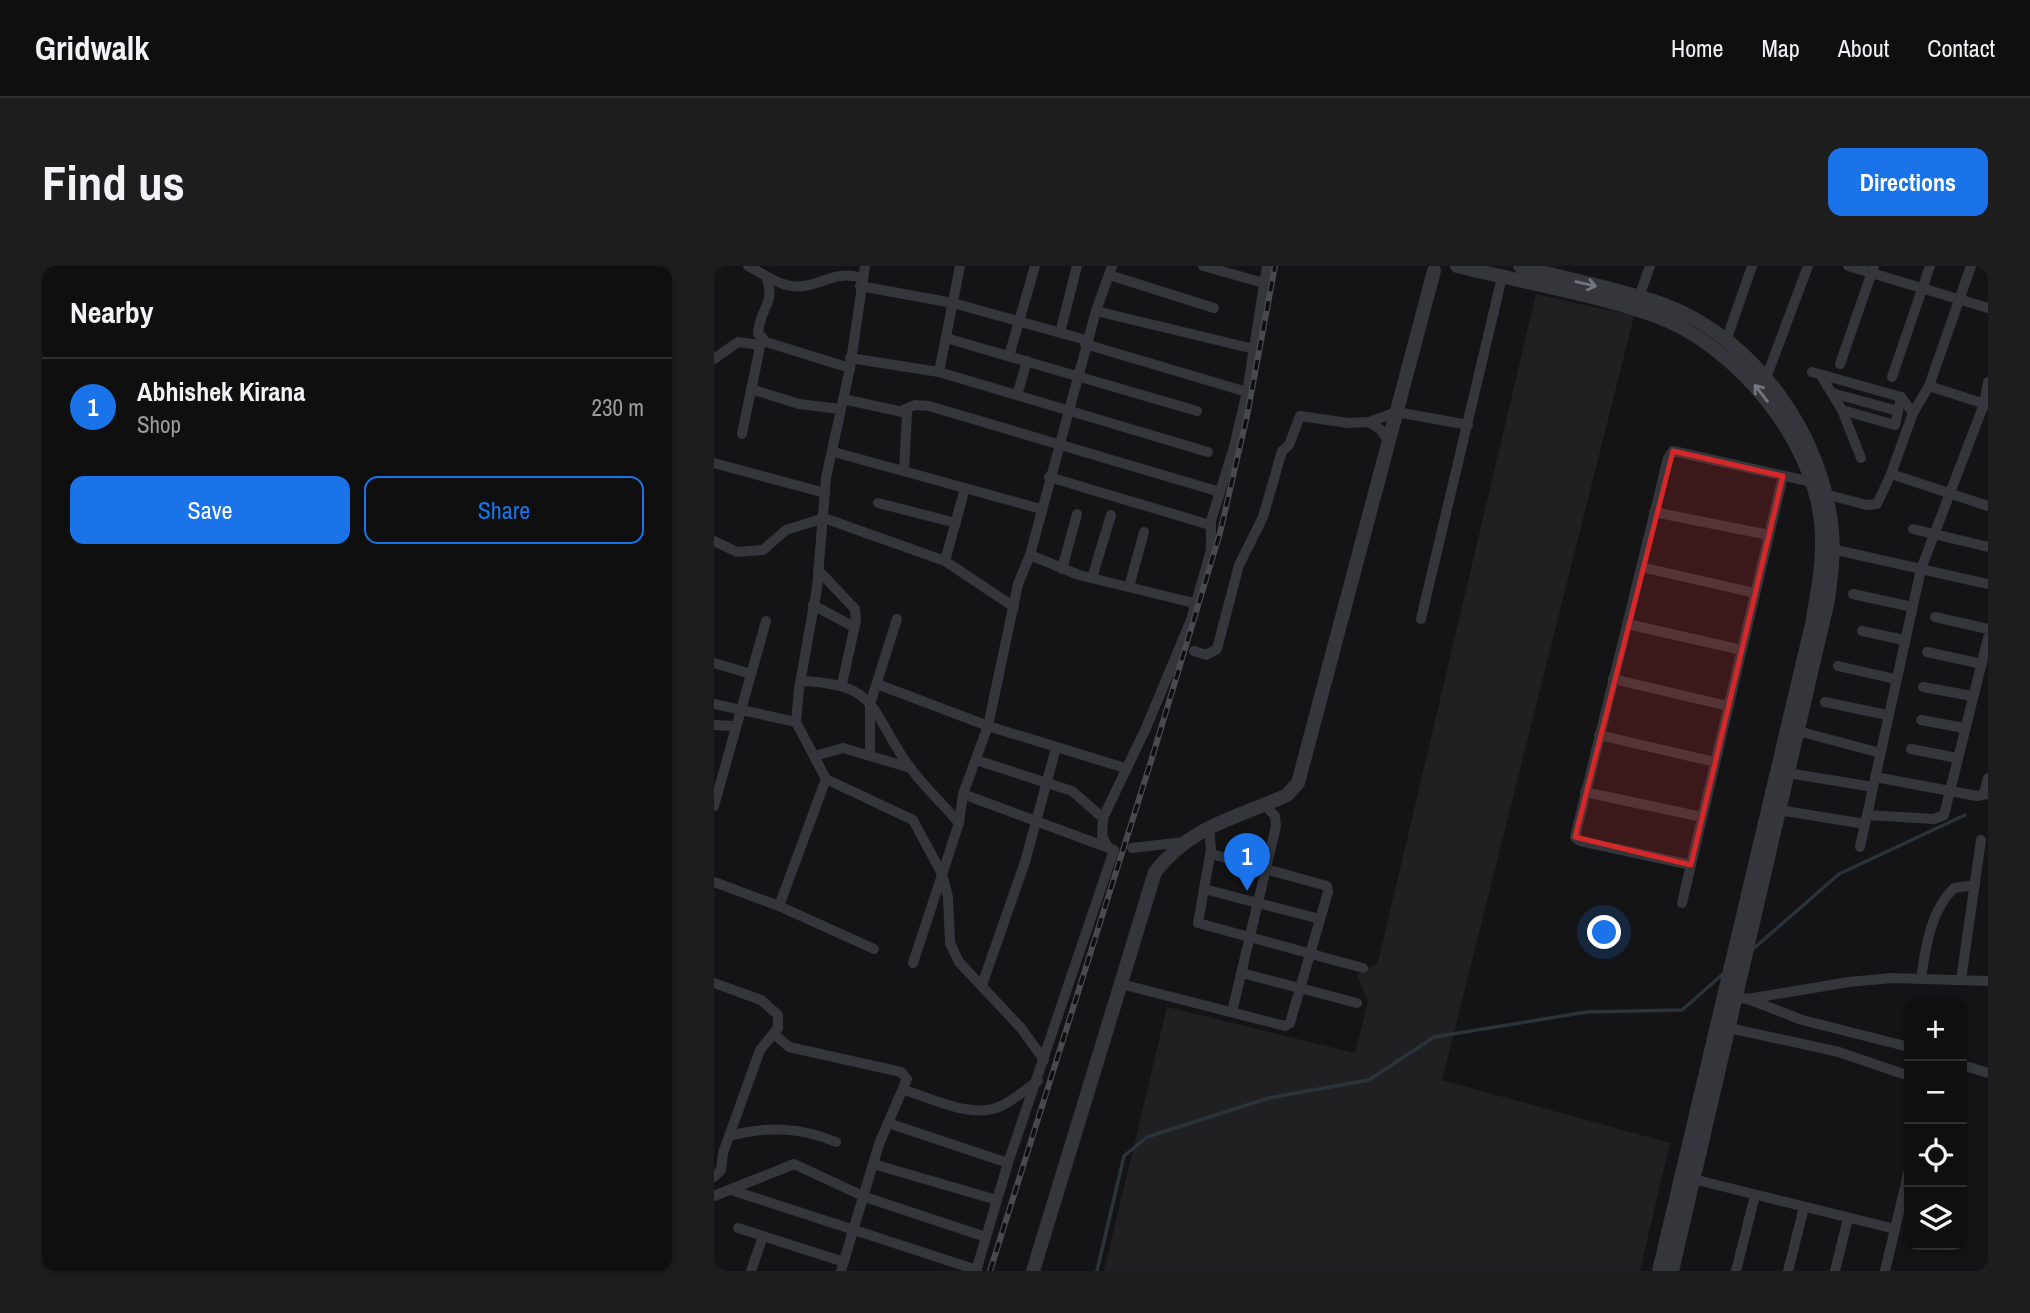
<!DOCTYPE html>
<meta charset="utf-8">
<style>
body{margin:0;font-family:"Archivo Narrow",sans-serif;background:#1d1d1e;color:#f1f3f6}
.controls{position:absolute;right:21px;bottom:21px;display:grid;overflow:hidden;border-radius:14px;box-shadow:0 2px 5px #0004}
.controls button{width:63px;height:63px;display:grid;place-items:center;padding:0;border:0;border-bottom:2px solid #2f2f30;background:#0f0f10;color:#f1f3f6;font:35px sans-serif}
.you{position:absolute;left:891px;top:667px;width:24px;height:24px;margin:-18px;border:5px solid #fff;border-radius:50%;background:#1a73e8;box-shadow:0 0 0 10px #1a73e833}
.badge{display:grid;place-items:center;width:46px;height:46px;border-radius:50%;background:#1a73e8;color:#fff;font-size:23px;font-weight:700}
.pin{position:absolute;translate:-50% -58px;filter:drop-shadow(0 2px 4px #0008)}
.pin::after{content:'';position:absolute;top:37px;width:24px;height:21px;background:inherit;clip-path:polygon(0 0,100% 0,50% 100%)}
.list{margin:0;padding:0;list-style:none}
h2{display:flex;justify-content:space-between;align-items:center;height:91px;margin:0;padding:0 28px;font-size:30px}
h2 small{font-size:23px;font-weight:400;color:#9b9c9f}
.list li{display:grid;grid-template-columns:46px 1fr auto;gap:21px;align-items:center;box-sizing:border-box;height:98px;padding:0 28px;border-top:2px solid #2f2f30}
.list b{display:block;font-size:26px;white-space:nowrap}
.list p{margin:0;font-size:23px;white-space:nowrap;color:#9b9c9f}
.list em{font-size:23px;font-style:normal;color:#9b9c9f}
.actions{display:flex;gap:14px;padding:21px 28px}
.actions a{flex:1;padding:16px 0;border:2px solid #1a73e8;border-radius:14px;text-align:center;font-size:24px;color:#1a73e8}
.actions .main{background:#1a73e8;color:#fff}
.icon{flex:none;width:38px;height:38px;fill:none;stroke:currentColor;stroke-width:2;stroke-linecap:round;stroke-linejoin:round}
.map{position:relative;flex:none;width:1274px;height:1005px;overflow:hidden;border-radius:14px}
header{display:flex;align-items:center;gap:42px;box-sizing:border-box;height:98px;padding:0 35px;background:#0f0f10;border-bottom:2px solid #2f2f30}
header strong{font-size:33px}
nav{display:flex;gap:38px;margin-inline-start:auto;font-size:24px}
.intro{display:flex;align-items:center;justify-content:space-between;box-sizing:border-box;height:168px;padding:0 42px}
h1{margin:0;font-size:49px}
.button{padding:18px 32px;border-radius:14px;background:#1a73e8;color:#fff;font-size:24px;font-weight:700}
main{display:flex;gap:42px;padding:0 42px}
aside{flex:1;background:#0f0f10;border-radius:14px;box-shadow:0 2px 5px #0004}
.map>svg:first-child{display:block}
.built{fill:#202023}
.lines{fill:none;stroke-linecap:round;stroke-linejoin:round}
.stream{stroke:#2a333a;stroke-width:3.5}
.minor{stroke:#35363b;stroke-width:10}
.tertiary{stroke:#35363b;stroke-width:14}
.rail-casing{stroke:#484a50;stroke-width:6}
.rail{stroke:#0f0f11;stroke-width:3.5;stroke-dasharray:10;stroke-linecap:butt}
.oneway{stroke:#73767f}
.marked{fill:#d62828;fill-opacity:0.2;stroke:#d62828;stroke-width:5;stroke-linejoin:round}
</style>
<header>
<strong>Gridwalk</strong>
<nav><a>Home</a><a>Map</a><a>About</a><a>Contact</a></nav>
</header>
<div class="intro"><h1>Find us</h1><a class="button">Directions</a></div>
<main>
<aside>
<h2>Nearby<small></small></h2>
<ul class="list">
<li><span class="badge">1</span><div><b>Abhishek Kirana</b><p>Shop</p></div><em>230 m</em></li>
</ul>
<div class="actions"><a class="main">Save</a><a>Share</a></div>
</aside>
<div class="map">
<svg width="1274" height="1005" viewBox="0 0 1274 1005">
<rect width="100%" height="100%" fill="#141416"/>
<!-- built -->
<polygon class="built" points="822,28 920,50 728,814 956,877 926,1005 390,1005 453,741 641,787 654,736 643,709 664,696"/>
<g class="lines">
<!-- stream -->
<g class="stream">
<polyline points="1039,683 1125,608 1251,549"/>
<polyline points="383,1005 410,890 433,871 555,832 655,814 720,771 873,746 968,744 1009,708"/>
</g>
<!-- minor -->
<g class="minor">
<path d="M34,0L52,10C63,38 45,42 44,68L52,76L136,102"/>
<polyline points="151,0 136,102 112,212 103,322 85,423 82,456 112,513 199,554 228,608 234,631 236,677 245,696 307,762 330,794"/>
<polyline points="489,0 550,17"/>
<polyline points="1134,0 1274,42"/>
<polyline points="1257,0 1215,120 1199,147 1177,208 1274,240"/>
<polyline points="395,9 500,42"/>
<path d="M52,10C98,38 110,0 148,12"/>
<polyline points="146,20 239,37 372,74"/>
<polyline points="925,31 936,0"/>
<polyline points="382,45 398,0"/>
<polyline points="346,67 363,0"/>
<polyline points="232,72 483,145"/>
<polyline points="1012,75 1038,0"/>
<polyline points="371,78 533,126"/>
<polyline points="295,90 321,0"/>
<polyline points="136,92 225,106 494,186"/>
<polyline points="0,93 24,76 46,79"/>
<polyline points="1126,98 1160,0"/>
<polyline points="225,106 246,0"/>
<polyline points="1098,106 1187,131 1199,147"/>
<polyline points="1106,108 1128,144 1147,192"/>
<polyline points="1178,111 1216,0"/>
<polyline points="1052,112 1094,0"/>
<polyline points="1215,120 1274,139"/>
<polyline points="37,123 85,138 126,143"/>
<polyline points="1118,127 1184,145"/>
<polyline points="303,129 313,95"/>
<polyline points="129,133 193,147 190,205"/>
<polyline points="189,144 201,139 215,140 506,226"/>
<polyline points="1128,144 1181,159 1187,131"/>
<polyline points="655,156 667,164 675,177"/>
<polyline points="28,168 48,71"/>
<polyline points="120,186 327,243"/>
<polyline points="0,197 111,227"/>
<polyline points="335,211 496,259"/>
<polyline points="1111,228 1152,239 1163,238 1177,208"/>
<polyline points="164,237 242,257"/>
<polyline points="940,246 1055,269"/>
<polyline points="1199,263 1274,281"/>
<polyline points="0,275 23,286 49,284 72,264 110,252 231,295 300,341"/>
<polyline points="1118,283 1274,318"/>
<polyline points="316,289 365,309 480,337"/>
<polyline points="231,295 251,222"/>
<polyline points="927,301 1041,327"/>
<polyline points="348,303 363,248"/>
<polyline points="104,304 141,343 142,355 128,418"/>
<polyline points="378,312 397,249"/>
<polyline points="415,321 430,266"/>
<polyline points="1139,328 1198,341"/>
<polyline points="99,339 140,361"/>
<polyline points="1221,351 1274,363"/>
<polyline points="707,353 788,11"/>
<polyline points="913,358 1028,384"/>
<polyline points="1148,365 1190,374"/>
<polyline points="480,385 492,389 503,383 525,299 549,251 568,185 575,179 586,150 634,157 655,156 683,146 754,159"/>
<polyline points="1213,386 1268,398"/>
<polyline points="0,397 37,408"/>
<polyline points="1124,400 1181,413"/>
<polyline points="899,413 1014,440"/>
<path d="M87,415C164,418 155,442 192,496C207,518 228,537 245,557"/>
<polyline points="163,418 274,460 411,502"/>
<polyline points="1209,421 1258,430"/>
<polyline points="1111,436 1173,449"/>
<polyline points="0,438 82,456"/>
<polyline points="1207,454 1250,462"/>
<polyline points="0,459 20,460"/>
<polyline points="1084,465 1166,487"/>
<polyline points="885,469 1001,496"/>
<polyline points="1197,483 1243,492"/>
<polyline points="101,490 129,482 197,502"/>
<polyline points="156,490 156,438 183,353"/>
<polyline points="262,494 358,525 389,552"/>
<polyline points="1074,507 1159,521"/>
<polyline points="1161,511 1263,530 1274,528"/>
<polyline points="871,526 988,551"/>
<polyline points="1270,527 1274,512"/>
<polyline points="249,528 400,584 294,897 262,1005"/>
<polyline points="0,540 52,355"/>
<polyline points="1065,544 1151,558"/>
<polyline points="1153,549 1220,553 1230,549 1274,372"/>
<polyline points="495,561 497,584 490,623 606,653"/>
<polyline points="394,581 388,570 389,552 432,462 477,354 497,284 497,255 520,181 533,126 553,0"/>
<polyline points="1146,581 1207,303 1270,138 1274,116"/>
<polyline points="418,582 470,576"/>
<polyline points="977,599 866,575 861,571 954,192 959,185 1102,217"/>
<polyline points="0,616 65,640 160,683"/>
<polyline points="490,623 484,657 649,702"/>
<polyline points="968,637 1069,210"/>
<polyline points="65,640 112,513"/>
<polyline points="199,697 245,557 249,528 274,460 304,318 316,289 382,45 540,83"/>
<polyline points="528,707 643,737"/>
<path d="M1207,712C1212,681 1216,645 1240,622L1261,619"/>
<polyline points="1247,714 1267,574"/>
<polyline points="0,717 47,734 64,749 64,762 46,784 9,887 7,904 0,911"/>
<polyline points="407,718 571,760 576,757 614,626 613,620 497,588"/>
<polyline points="268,719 311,596 342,482"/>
<polyline points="1017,730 1033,733 1135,716 1178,712 1274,715"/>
<polyline points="1034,733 1088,754 1195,781"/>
<polyline points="518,746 562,560 561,550 551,539"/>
<polyline points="1015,762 1125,786 1195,810"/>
<polyline points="60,768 75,781 187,806 193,813 165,878 127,1005"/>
<polyline points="1248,799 1274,807"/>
<path d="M190,824C218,832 259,854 287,840C300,834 312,823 324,815"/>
<polyline points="174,857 294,897"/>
<path d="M15,870C53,860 86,861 122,876"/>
<polyline points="159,898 283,934"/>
<polyline points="979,913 1181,963"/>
<polyline points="17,924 263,1004"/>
<polyline points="0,930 80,898 151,931 272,971"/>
<polyline points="24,962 130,996"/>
<polyline points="37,1005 49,970"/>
<polyline points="1022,1005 1041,929"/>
<polyline points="1074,1005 1090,941"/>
<polyline points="1121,1005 1134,952"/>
<polyline points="1171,1005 1195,904"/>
</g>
<!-- tertiary -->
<g class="tertiary">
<path d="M743,0C808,16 876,27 939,49C1023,78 1105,178 1108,269C1109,299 1103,329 1098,358L945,1005"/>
<path d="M806,0C853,14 904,22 951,39C1041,73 1109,169 1118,265C1120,288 1117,311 1114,334L958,1005"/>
<path d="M319,1005L441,606C478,559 521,553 573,529L584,517L720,5"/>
</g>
<!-- rail casing -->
<g class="rail-casing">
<polyline id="rail" points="276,1005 438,492 506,267 533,150 561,0"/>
</g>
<!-- rail -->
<use href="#rail" class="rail"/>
</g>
<!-- one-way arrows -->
<defs><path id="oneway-shaft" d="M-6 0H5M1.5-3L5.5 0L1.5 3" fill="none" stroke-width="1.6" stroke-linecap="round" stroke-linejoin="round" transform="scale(1.75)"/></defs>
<g class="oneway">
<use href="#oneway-shaft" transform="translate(872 18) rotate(13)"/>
<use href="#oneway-shaft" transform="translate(1047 127) rotate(-128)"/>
</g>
<!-- marked area -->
<path class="marked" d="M959,185L1069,210L977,599L861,571Z"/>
</svg>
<div class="controls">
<button>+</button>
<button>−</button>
<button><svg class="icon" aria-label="locate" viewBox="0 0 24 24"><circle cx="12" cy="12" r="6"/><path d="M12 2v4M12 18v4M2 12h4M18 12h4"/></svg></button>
<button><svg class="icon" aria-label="layers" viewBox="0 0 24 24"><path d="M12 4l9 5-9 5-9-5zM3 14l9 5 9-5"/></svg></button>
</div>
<div class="you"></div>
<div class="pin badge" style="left:533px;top:625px">1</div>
</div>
</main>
